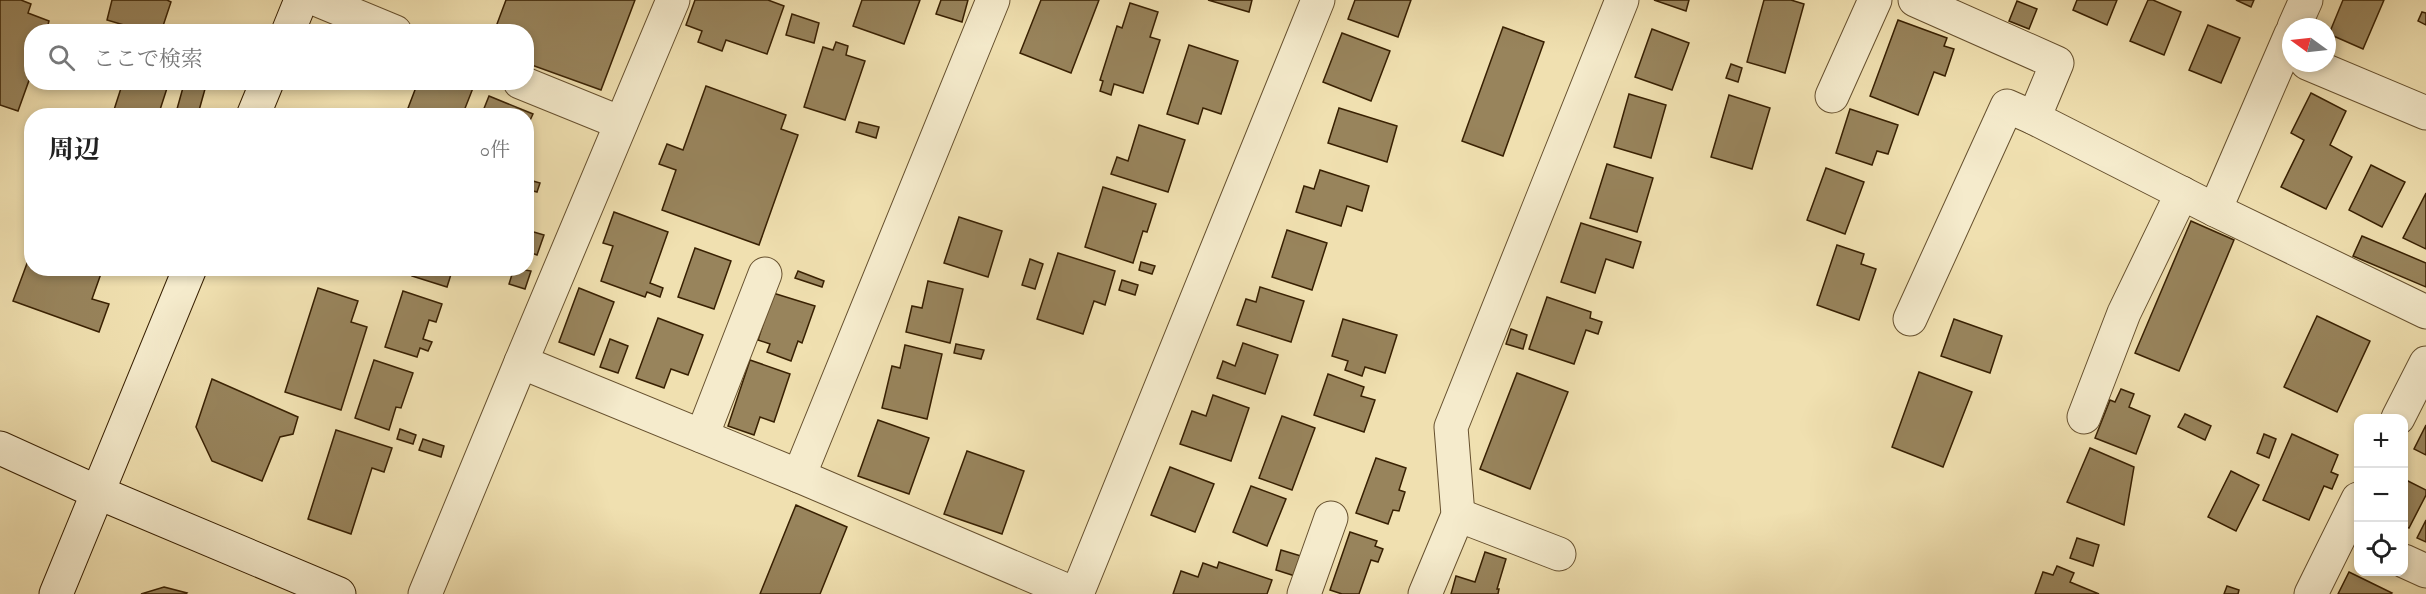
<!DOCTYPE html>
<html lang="ja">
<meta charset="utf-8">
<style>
body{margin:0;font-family:"IM FELL Double Pica","Noto Serif JP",serif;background:#f6f6f6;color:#222}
.controls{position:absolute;right:18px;bottom:18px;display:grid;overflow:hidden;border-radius:12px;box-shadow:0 3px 9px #0003}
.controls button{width:54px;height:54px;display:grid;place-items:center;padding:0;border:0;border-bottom:2px solid #e0e0e0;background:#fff;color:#222;font:30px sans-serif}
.compass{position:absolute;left:2282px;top:18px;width:54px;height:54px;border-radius:50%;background:#fff;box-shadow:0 3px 9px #0003;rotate:285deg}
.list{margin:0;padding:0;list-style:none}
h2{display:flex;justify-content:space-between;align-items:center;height:78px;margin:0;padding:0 24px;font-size:26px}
h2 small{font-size:20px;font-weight:400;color:#767676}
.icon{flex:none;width:33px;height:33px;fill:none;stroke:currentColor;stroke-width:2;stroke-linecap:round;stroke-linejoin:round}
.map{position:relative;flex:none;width:2426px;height:594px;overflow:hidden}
.search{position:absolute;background:#fff;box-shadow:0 3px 9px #0003;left:24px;top:24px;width:510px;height:66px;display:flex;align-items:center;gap:15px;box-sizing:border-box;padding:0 21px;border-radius:24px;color:#767676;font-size:22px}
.panel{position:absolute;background:#fff;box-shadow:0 3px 9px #0003;left:24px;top:108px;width:510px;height:168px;border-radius:24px}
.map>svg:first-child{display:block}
.building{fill:#98845c;stroke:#382002;stroke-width:1.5}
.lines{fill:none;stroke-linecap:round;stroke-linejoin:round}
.street-casing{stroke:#66502e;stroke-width:35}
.secondary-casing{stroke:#382002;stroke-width:35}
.street{stroke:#f5ebcc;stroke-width:33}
.secondary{stroke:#f5ebcc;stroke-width:33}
</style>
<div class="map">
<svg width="2426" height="594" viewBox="0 0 2426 594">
<rect width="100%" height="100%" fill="#f0e0b0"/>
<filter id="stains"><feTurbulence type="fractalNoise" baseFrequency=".00333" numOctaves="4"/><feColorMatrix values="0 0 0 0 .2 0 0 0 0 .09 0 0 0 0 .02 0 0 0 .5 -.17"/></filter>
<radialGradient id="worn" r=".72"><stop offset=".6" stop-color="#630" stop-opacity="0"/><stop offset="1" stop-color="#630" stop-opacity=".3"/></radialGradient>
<!-- building -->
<g class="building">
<polygon points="0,0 21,0 31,4 28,13 49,21 46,32 32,32 32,72 18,111 0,105"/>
<polygon points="112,0 167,0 171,2 161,32 133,32 134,28 107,20"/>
<polygon points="506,0 635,0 601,90 526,63 526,32 494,32"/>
<polygon points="695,0 768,0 784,6 767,54 726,40 722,51 698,42 702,31 686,25"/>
<polygon points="862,0 920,0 904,44 853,26"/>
<polygon points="941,0 968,0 962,22 936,14"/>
<polygon points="1041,0 1099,0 1071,73 1020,53"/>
<polygon points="1208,0 1252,0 1249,12"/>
<polygon points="1355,0 1411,0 1398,37 1348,19"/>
<polygon points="1654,0 1689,0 1686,11"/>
<polygon points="1764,0 1791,0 1804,4 1785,73 1747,62"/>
<polygon points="2077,0 2117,0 2107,25 2073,10"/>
<polygon points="2148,0 2153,0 2181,12 2164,55 2130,41"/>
<polygon points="2236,0 2254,0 2251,7"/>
<polygon points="2343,0 2384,0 2363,49 2329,34"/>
<polygon points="2017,1 2037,9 2029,29 2009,21"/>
<polygon points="1130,3 1158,12 1150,37 1160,40 1143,93 1114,84 1111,95 1100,91 1103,81 1100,80 1117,26 1122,28"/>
<polygon points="2422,12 2426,13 2426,25 2418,21"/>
<polygon points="792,14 819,23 814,43 786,35"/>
<polygon points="1898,20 1947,38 1944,46 1954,49 1945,76 1934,72 1918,115 1870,96"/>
<polygon points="2208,25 2240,38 2221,83 2189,70"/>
<polygon points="1503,27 1544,42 1503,156 1462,141"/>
<polygon points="1652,29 1689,43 1672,90 1635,77"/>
<polygon points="1342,33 1390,51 1371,101 1323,82"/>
<polygon points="836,42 848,46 846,55 865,61 845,120 804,107 823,47 833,50"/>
<polygon points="1189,45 1238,61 1221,114 1203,108 1198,124 1167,114"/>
<polygon points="1731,64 1742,68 1738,82 1726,78"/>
<polygon points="123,82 169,82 158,116 112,116"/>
<polygon points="418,82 459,82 473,88 462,116 405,116"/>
<polygon points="184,84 205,89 198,114 177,109"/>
<polygon points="706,86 786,115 781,129 798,135 759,245 662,210 676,170 659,164 667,144 683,150"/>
<polygon points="2311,93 2346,111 2330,145 2352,157 2326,209 2281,187 2304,140 2291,133"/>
<polygon points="1629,94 1666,105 1651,158 1614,147"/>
<polygon points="1729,95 1770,108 1752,169 1711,157"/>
<polygon points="489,96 533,114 526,129 526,116 481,116"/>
<polygon points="1339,108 1397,126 1387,162 1328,143"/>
<polygon points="1850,109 1898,125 1888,154 1877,151 1872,165 1836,153"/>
<polygon points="859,122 879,127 876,138 856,132"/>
<polygon points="1139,125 1185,140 1168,192 1111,174 1117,157 1128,161"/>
<polygon points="1607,164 1653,178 1637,232 1590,218"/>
<polygon points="2371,165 2405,182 2382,227 2349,210"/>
<polygon points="1826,168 1864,182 1845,234 1807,220"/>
<polygon points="1320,170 1369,186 1362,211 1347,206 1341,226 1296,212 1304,186 1314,189"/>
<polygon points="526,179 540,183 537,192 526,189"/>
<polygon points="1103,187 1156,204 1147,232 1143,231 1133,263 1085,247"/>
<polygon points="2426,193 2426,249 2403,238"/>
<polygon points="614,212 668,232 650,283 663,288 660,297 647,292 645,297 601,281 613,246 603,243"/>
<polygon points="959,217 1002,231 988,277 944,263"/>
<polygon points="2191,221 2234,240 2179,371 2135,353"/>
<polygon points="1581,223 1641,242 1633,268 1606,259 1595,293 1561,282"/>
<polygon points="527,230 544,235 537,255 526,251"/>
<polygon points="1287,230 1327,243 1312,290 1272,277"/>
<polygon points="2362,236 2426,263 2426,287 2353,256"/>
<polygon points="1837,245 1864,254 1861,264 1876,269 1859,320 1817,305"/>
<polygon points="695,248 731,261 714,309 678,297"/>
<polygon points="32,250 32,268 103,268 92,299 109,304 99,332 13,301"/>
<polygon points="1058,253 1115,271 1105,305 1094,301 1083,334 1037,319"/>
<polygon points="1030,259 1043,264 1035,289 1022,285"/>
<polygon points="1141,262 1155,266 1152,274 1139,270"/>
<polygon points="414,268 453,268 447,287 412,276"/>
<polygon points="514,268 531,271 525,289 509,284"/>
<polygon points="798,271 824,281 822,287 795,278"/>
<polygon points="1122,280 1138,285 1135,295 1119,290"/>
<polygon points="928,281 963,289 950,343 906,332 912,306 922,308"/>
<polygon points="1260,287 1304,301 1291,342 1237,325 1246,299 1256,302"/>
<polygon points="318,288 358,301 351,322 367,327 341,410 285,392"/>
<polygon points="579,288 614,302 594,355 559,342"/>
<polygon points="403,291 442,304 436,322 429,320 423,339 432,342 428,351 420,348 417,357 385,347"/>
<polygon points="773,293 815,306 802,343 798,341 791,361 767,352 770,344 758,340"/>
<polygon points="1547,297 1591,312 1590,318 1602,322 1598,334 1586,330 1574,364 1529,349"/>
<polygon points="2317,316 2370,341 2337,412 2284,387"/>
<polygon points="658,318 703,335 688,375 671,369 664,388 636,378"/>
<polygon points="1343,319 1397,335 1385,373 1365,367 1362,376 1345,370 1348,361 1332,356"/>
<polygon points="1954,319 2002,336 1990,373 1941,356"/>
<polygon points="1511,329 1527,335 1523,349 1506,344"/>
<polygon points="610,339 628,346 618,373 600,367"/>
<polygon points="1243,343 1278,355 1265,394 1217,378 1223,361 1235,366"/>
<polygon points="956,344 984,350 981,359 954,353"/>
<polygon points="905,345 942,354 927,419 882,408 892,366 900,368"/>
<polygon points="374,360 413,373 401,408 396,407 389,430 355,418"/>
<polygon points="750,360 790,374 774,422 760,417 754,435 728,426"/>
<polygon points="1919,372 1972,392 1943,467 1892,447"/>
<polygon points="1517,373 1568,392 1530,489 1480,469"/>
<polygon points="1328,374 1364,387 1361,396 1375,400 1364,432 1314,415"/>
<polygon points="212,379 298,417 293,434 280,437 262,481 212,461 196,427"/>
<polygon points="2121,389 2134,394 2129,407 2150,416 2136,454 2095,438 2110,400 2115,402"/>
<polygon points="1213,395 1249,408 1231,461 1180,444 1192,411 1206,416"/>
<polygon points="2185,414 2211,426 2205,440 2178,427"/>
<polygon points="1282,416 1315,428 1292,490 1259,478"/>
<polygon points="878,420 929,438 909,494 858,476"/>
<polygon points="2426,425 2426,455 2414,449"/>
<polygon points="400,429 416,435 413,444 397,439"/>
<polygon points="336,430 392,448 384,472 372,468 351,534 308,519"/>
<polygon points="2264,434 2276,439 2269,458 2257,453"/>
<polygon points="2292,434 2338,455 2331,472 2338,475 2332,489 2324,486 2309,520 2263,500"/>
<polygon points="423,439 444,446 441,457 419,450"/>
<polygon points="2090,448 2134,467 2124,525 2067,502"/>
<polygon points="967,451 1024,471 1002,534 944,514"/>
<polygon points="1376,458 1406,468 1399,490 1405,492 1399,511 1393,510 1388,524 1356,513"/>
<polygon points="1170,467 1214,484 1195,532 1151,515"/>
<polygon points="2231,471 2259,485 2236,531 2208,517"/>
<polygon points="2404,479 2426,490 2426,495 2409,528 2404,526"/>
<polygon points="1251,486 1286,499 1267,546 1233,532"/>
<polygon points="796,505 847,527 820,594 760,594"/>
<polygon points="2426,520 2426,542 2417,538"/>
<polygon points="1350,532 1377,541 1375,546 1383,549 1378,562 1371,560 1359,594 1342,594 1330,590"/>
<polygon points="2077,538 2099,545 2093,566 2070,558"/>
<polygon points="1281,550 1301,556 1295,576 1276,570"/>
<polygon points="1485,552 1506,559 1497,589 1499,589 1498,594 1451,594 1456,576 1475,582"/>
<polygon points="1219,562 1272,580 1267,594 1173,594 1181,571 1198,577 1203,563 1217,568"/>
<polygon points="2057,566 2074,573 2070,582 2099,594 2035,594 2043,572 2053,575"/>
<polygon points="2349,572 2392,593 2391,594 2338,594"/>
<polygon points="2227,586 2239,590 2238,594 2224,594"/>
<polygon points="164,587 187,593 186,594 141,594"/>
</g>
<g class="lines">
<!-- street casing -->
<g class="street-casing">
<g id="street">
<polyline points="318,0 395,32"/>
<polyline points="673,0 521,362 799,476 1075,594"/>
<polyline points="1915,0 2057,63 2034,118 2215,210 2426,312"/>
<polyline points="2294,27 2306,0"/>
<polyline points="2307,63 2426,113"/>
<polyline points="520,82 621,123"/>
<polyline points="1832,96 1875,0"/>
<polyline points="2215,210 2291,34"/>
<polyline points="1910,319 2007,106 2034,118"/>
<polyline points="2084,417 2124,313 2182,193"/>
<polyline points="2398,418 2426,363"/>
<polyline points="702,436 765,274"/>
<polyline points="799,476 993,0"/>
<polyline points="1458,515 1559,554"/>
<polyline points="2404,561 2426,571"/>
<polyline points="425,594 521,362"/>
<polyline points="1077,594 1318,0"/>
<polyline points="1304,594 1331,518"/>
<polyline points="1425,594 1458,515 1451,427 1622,0"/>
<polyline points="2311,594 2358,499"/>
</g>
</g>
<!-- secondary casing -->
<g class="secondary-casing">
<g id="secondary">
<polyline points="288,32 301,0"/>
<polyline points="253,116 267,82"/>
<polyline points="0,448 97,492 339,594"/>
<polyline points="56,594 190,268"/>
</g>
</g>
<!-- street -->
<use href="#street" class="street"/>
<!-- secondary -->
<use href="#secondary" class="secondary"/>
</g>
<rect width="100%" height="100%" filter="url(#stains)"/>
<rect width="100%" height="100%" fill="url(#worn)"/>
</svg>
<div class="controls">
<button>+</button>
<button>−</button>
<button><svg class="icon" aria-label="locate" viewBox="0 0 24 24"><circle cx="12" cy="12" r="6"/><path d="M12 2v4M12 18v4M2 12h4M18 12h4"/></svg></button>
</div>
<svg class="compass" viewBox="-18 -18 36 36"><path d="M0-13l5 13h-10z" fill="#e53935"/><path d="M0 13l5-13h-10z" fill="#767676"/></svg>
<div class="search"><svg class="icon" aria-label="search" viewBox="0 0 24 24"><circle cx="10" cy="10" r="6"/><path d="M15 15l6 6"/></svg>ここで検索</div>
<section class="panel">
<h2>周辺<small>0件</small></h2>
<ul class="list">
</ul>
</section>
</div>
